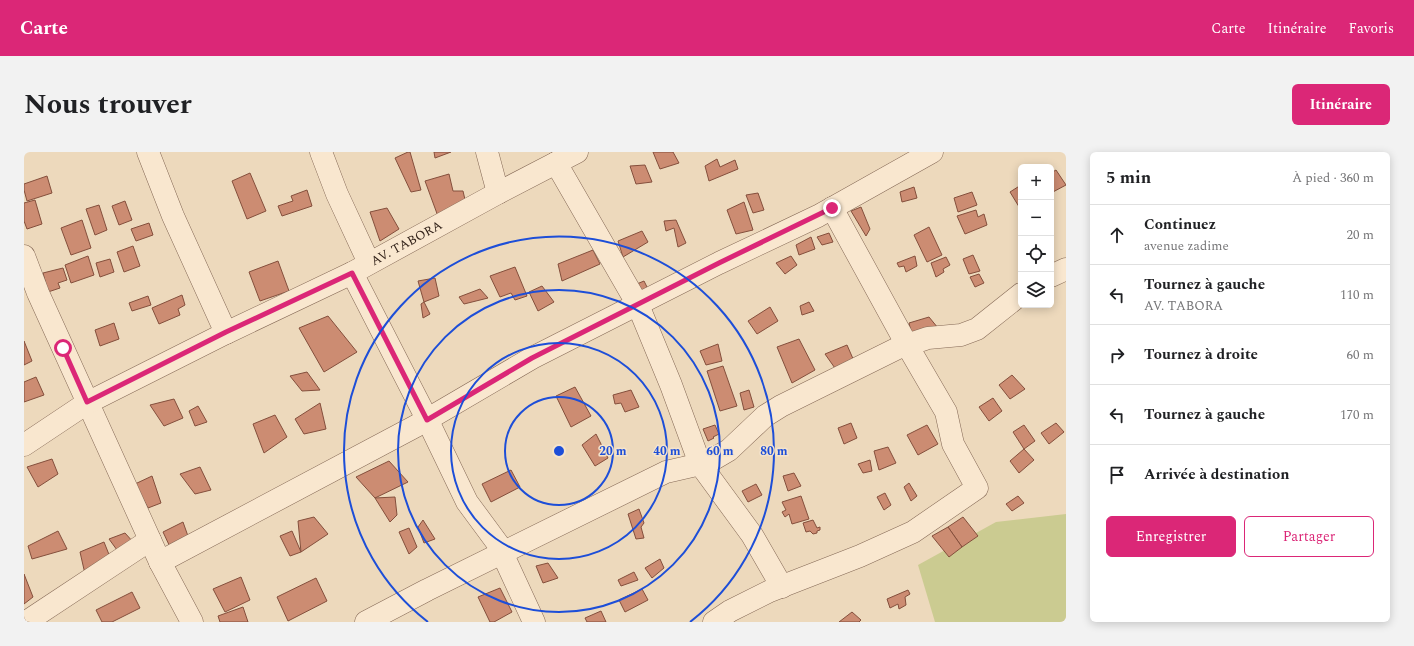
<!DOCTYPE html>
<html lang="fr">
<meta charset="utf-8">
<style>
body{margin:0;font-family:Spectral,serif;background:#f2f2f2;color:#202124}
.controls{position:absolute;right:12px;top:12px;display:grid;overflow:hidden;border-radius:6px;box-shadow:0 2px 10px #0003}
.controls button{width:36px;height:36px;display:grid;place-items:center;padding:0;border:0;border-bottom:1px solid #e0e0e0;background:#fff;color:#202124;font:20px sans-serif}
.stop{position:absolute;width:12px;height:12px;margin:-9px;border:3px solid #db2777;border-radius:50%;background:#fff}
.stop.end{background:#db2777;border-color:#fff;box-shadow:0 1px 4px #0008}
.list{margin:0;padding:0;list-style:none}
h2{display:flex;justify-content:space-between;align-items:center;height:52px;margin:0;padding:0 16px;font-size:17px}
h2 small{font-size:13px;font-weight:400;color:#757577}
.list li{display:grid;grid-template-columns:26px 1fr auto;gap:12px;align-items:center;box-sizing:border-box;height:60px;padding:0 16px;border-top:1px solid #e0e0e0}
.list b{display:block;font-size:15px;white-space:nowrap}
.list p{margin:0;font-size:13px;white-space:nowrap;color:#757577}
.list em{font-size:13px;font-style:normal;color:#757577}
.actions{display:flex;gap:8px;padding:12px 16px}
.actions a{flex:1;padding:9px 0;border:1px solid #db2777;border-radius:6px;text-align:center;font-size:14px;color:#db2777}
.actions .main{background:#db2777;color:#fff}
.icon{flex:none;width:22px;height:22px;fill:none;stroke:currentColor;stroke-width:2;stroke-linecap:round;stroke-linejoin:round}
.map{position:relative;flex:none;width:1042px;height:470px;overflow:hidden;border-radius:6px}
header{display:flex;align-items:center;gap:24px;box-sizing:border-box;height:56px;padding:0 20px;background:#db2777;color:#fff}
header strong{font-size:19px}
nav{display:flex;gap:22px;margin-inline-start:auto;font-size:14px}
.intro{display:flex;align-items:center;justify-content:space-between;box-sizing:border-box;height:96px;padding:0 24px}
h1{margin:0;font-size:28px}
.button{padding:10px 18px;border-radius:6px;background:#db2777;color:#fff;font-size:14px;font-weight:700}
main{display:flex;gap:24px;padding:0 24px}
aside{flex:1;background:#fff;border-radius:6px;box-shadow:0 2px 10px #0003}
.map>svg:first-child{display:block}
.green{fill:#cbcb91}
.building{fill:#cc8c72;stroke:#844f3c}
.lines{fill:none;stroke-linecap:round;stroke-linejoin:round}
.minor-casing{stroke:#856956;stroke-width:23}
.minor{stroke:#f9e7cf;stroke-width:22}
.route{stroke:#db2777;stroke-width:5}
.ring{fill:none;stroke:#1d4ed8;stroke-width:2}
.labels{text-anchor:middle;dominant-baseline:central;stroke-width:3;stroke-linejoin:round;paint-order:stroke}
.street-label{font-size:13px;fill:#34241b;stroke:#f5e4cc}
.centre{fill:#1d4ed8;stroke:#f5e4cc;stroke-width:2}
.ring-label{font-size:12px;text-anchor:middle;font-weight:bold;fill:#1d4ed8;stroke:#f5e4cc;stroke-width:3;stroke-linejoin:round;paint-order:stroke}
</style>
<header>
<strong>Carte</strong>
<nav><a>Carte</a><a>Itinéraire</a><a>Favoris</a></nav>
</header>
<div class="intro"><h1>Nous trouver</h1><a class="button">Itinéraire</a></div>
<main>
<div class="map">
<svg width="1042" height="470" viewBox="0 0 1042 470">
<rect width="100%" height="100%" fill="#edd9bc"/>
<!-- green -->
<polygon class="green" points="1042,362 1042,470 911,470 894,413 972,370"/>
<!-- building -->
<g class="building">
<polygon points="384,0 386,0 397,38 387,40 371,6"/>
<polygon points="410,0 427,0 411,6"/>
<polygon points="629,0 649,0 655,11 636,17"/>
<polygon points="693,7 696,15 711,8 714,17 685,29 681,14"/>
<polygon points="621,13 628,30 612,32 606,14"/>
<polygon points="1032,18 1042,33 1027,41 1027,21"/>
<polygon points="226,21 242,59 223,67 208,29"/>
<polygon points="425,22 429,39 439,39 442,52 415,67 401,29"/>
<polygon points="23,24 28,41 3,49 0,38 0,32"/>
<polygon points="997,33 997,58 986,40"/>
<polygon points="890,35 893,46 878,50 876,40"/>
<polygon points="283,38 288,54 258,64 254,54 269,49 267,44"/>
<polygon points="948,40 953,53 934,60 930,46"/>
<polygon points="734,41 740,58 729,61 722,43"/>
<polygon points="11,48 18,72 3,77 0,69 0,51"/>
<polygon points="101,49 108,68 95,73 88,54"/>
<polygon points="720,50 729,78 712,82 703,58"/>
<polygon points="75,53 83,78 71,83 62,57"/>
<polygon points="837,55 846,77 842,84 827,59"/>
<polygon points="363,56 375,77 356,89 346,60"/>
<polygon points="952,58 954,65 960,62 963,73 941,82 933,64"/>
<polygon points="58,68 67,96 47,103 37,76"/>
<polygon points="652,68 662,91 654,95 650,76 642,79 640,69"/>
<polygon points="125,71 129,83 112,89 107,77"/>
<polygon points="905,75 918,103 903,110 890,83"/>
<polygon points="618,79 624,90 599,105 594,89"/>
<polygon points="805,81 809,90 798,93 793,85"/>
<polygon points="787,85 791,97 775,103 772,93"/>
<polygon points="109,94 116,114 100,120 93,100"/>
<polygon points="569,98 576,112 538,129 534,112"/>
<polygon points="949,103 956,119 945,122 939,107"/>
<polygon points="64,104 70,123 47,131 41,113"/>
<polygon points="767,104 773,113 761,122 752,111"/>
<polygon points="891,104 893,114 882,120 880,114 875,115 873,111"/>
<polygon points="922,105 926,113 919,117 920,120 912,125 907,111"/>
<polygon points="86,107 90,120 76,125 72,111"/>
<polygon points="254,109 265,139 236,149 225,120"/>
<polygon points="491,115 503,144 491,148 487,141 476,145 466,124"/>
<polygon points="39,116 43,128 34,131 36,136 24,140 19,121"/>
<polygon points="955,122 960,131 951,135 946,125"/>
<polygon points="411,126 415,144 400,150 394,129"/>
<polygon points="620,129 628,145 608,134"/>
<polygon points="518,134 530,150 514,159 505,140"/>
<polygon points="456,137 464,146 440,152 435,145"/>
<polygon points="158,143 161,153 154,157 156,163 135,172 128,156"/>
<polygon points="124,144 127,153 108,159 105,151"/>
<polygon points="400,150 406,162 399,166 397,152"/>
<polygon points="785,150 790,159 778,163 776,154"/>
<polygon points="746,155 754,169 733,182 724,169"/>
<polygon points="304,164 333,200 300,220 275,176"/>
<polygon points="905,165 914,176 888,184 885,171"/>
<polygon points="90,171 95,187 76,194 71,178"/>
<polygon points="775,187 791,218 768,231 753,195"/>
<polygon points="0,189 8,209 0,213"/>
<polygon points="694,192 698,209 682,213 676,199"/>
<polygon points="823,193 830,209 813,219 801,202"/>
<polygon points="699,214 713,254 696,259 683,219"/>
<polygon points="283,220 296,238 278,239 266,224"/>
<polygon points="988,223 1001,237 986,247 975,233"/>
<polygon points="12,225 20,243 0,250 0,230"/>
<polygon points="551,235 567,264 547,275 532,244"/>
<polygon points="607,238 615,255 601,260 597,251 591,252 589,243"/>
<polygon points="725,238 730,255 720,258 716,241"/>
<polygon points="969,246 978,259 965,269 955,255"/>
<polygon points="150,247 159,266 140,274 126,253"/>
<polygon points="296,251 302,277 280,282 271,267"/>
<polygon points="174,254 183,270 171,274 165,259"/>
<polygon points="251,263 263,285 240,301 229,272"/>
<polygon points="827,271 833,286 820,292 814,276"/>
<polygon points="1032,271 1040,280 1025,292 1017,281"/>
<polygon points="691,273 695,282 689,285 690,286 684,289 679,277"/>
<polygon points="903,273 914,292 894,303 883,283"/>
<polygon points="1000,273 1011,289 1000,297 989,280"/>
<polygon points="572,282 584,306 571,314 558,293"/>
<polygon points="864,295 872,311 855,318 850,299"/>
<polygon points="1000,297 1010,308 995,321 986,309"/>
<polygon points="28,307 34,322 14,335 3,315"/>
<polygon points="846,308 848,319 839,321 834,312"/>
<polygon points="365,309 384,330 351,346 332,325"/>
<polygon points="176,315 187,338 171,342 156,322"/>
<polygon points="487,318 496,335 467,350 458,332"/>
<polygon points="770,321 777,334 764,339 759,324"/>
<polygon points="128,324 137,351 124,356 111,332"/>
<polygon points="885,331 893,344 887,349 880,335"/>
<polygon points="732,332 738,343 724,350 718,339"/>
<polygon points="861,341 867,353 860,358 853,345"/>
<polygon points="777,344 785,367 768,372 765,362 761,365 758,360 762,358 758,350"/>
<polygon points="994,344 1000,351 988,359 982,352"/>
<polygon points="371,345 373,363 366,370 351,346"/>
<polygon points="615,357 620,371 617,375 620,386 612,387 604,362"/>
<polygon points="290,365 304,382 277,400 274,369"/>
<polygon points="939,365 954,384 938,395 924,375"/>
<polygon points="399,368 411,387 400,391 394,375"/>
<polygon points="789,368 793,376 796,375 796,378 793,379 793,381 789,382 786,379 782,380 779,371"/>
<polygon points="159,370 165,387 147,397 139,380"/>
<polygon points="924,375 938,395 925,405 908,384"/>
<polygon points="385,376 393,395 385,402 375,380"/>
<polygon points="34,379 43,397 8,407 4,394"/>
<polygon points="268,379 277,400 266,404 256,384"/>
<polygon points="101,381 110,391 93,398 85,387"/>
<polygon points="80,390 86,405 61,422 56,400"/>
<polygon points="636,407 640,416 628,426 621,416"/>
<polygon points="524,411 534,426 519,431 512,414"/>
<polygon points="610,420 614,428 597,434 594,428"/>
<polygon points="0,422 9,445 0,452"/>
<polygon points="217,425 226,448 201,460 189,437"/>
<polygon points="292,426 303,449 264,469 253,445"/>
<polygon points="476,436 488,460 470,470 466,470 454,445"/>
<polygon points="618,437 624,448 601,460 595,448"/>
<polygon points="884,438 886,442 881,445 882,453 875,457 874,452 866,456 863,447"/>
<polygon points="108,440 116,456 88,470 78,470 72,458"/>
<polygon points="219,455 224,470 196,470 194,464"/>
<polygon points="577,459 582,470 563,470 561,466"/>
<polygon points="828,460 837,468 835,470 815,470"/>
</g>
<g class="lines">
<!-- minor casing -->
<g class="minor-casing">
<g id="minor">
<polyline points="124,0 149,64 202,181"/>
<polyline points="297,0 313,42 345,111"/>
<polyline points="463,0 474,41"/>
<polyline points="532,11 614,153 647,233 676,312 728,383 758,435"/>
<polyline points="0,104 14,141 136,410 168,470"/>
<polyline points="328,121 403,267 443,350 474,392 510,470"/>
<polyline points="1027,124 1042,117"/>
<path id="s1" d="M0,293L63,251L202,181L328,121L474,41L553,0"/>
<polyline points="136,410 392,274 508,206 695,111 794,64 908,0"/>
<polyline points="2,470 126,388"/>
<polyline points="342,470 403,438 642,320 668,314 688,308 705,298 741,264 757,254 874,196 904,186 937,183 953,177 997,142"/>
<polyline points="690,470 706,459 746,439 836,404 889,380 953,336 929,292 922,260 883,193 808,56"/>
</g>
</g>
<!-- minor -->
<use href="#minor" class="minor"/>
</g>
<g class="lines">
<!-- route -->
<polyline class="route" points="39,196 63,250 202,180 328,121 403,268 508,206 695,111 808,56"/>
</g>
<!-- distance rings -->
<g class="ring">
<circle cx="535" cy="299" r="54"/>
<circle cx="535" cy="299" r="108"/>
<circle cx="535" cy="299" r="161"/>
<path d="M404 470A215 215 0 1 1 666 470"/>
</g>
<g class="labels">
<!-- street labels -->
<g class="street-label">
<text stroke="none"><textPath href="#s1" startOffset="433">AV. TABORA</textPath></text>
</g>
</g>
<circle cx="535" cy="299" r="6" class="centre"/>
<g class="ring-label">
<text x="589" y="303">20 m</text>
<text x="643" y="303">40 m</text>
<text x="696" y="303">60 m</text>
<text x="750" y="303">80 m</text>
</g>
</svg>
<div class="controls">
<button>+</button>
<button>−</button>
<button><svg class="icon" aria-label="locate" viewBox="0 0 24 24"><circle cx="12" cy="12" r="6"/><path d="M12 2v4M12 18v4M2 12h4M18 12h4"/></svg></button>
<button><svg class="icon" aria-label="layers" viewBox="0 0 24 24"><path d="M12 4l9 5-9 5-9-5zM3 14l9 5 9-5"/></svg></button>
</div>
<div class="stop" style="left:39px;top:196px"></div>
<div class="stop end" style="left:808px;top:56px"></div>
</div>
<aside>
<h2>5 min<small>À pied · 360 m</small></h2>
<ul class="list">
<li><svg class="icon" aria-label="ahead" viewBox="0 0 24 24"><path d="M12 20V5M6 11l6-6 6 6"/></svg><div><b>Continuez</b><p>avenue zadime</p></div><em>20 m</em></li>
<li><svg class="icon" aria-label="left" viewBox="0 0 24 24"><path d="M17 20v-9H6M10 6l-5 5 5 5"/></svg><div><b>Tournez à gauche</b><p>AV. TABORA</p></div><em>110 m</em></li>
<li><svg class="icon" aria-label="right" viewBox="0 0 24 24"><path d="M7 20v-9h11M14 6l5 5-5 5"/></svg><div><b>Tournez à droite</b></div><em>60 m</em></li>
<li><svg class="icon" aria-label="left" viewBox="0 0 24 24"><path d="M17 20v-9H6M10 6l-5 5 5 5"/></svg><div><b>Tournez à gauche</b></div><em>170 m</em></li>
<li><svg class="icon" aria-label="arrive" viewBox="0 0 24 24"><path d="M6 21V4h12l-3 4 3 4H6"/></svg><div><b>Arrivée à destination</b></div></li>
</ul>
<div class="actions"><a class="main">Enregistrer</a><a>Partager</a></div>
</aside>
</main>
